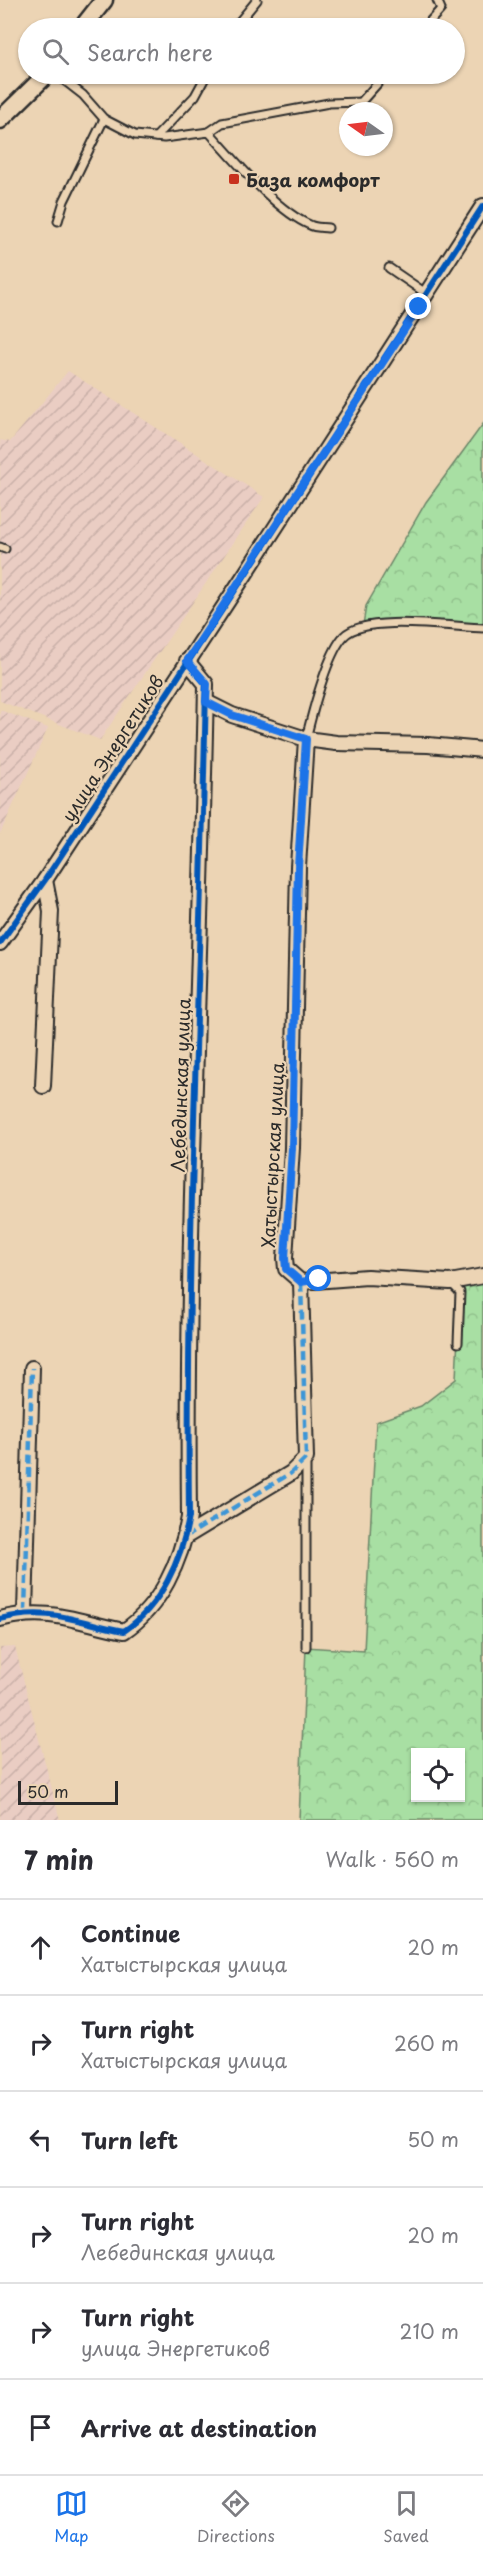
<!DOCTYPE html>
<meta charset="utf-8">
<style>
body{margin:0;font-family:"Playpen Sans",sans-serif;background:#f2f2f3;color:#2b2b33}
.controls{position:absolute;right:18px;bottom:18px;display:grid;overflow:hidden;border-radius:0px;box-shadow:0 2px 4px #0004}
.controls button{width:54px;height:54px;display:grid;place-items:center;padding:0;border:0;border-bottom:2px solid #e1e1e2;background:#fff;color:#2b2b33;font:30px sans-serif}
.compass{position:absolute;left:339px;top:102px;width:54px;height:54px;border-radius:50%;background:#fff;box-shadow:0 2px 4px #0004;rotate:284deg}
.scale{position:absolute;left:18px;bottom:15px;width:100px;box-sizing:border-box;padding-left:6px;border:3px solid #2b2b2b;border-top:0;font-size:16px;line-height:21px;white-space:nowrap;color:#2b2b2b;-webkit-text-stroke:4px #ecd4b4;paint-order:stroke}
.stop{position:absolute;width:18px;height:18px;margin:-14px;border:4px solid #1a73e8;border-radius:50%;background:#fff}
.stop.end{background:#1a73e8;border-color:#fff;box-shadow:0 2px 6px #0008}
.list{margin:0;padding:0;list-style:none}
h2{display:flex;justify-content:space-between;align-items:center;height:78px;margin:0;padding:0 24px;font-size:26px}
h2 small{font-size:20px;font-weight:400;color:#7c7c81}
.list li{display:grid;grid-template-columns:39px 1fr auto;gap:18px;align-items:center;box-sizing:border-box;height:96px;padding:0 24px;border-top:2px solid #e1e1e2}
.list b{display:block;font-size:22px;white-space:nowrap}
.list p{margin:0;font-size:20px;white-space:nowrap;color:#7c7c81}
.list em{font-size:20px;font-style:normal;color:#7c7c81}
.icon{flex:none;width:33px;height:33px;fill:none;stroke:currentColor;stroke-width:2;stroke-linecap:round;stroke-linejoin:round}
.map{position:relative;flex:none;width:483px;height:1820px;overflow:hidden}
.search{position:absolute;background:#fff;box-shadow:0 2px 4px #0004;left:18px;right:18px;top:18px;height:66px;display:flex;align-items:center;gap:15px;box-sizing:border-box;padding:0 21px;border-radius:33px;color:#7c7c81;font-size:22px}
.sheet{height:654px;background:#fff}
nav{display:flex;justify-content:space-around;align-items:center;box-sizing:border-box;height:84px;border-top:2px solid #e1e1e2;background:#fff;font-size:16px;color:#7c7c81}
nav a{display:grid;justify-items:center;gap:3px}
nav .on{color:#1a73e8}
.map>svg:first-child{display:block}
.industrial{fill:url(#industrial-furrows)}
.forest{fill:url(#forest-crowns);stroke:#6a8567;stroke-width:1.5;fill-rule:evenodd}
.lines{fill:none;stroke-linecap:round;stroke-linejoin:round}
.service-casing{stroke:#2b2b2b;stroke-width:11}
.minor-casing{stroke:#2b2b2b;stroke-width:18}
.tertiary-casing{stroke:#2b2b2b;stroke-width:21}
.service{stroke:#ecd4b4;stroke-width:7}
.minor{stroke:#ecd4b4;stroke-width:14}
.tertiary{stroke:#ecd4b4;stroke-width:16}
.quiet{stroke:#3c96d7;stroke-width:4.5;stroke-dasharray:9 4.5;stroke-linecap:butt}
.cycleway-casing{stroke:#ecd4b4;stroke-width:10}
.cycleway{stroke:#0057b8;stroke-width:6}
.route{stroke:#1a73e8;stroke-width:8}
.poi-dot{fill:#c8321e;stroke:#ecd4b4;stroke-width:2}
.labels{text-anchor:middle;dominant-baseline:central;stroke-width:4.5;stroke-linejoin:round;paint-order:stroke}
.poi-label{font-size:18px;font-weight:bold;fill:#2b2b2b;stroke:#ecd4b4;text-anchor:start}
.street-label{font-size:18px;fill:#2b2b2b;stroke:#ecd4b4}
</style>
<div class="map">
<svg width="483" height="1820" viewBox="0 0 483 1820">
<defs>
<pattern id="industrial-furrows" width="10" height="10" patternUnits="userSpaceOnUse" patternTransform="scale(1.5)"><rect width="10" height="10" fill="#eacdc3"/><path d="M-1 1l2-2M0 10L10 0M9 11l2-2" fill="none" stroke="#c9b0a8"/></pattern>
<pattern id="forest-crowns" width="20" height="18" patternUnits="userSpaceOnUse" patternTransform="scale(1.5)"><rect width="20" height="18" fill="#a8dfa3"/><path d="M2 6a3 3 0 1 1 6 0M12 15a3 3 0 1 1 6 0" fill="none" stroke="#91c08c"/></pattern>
</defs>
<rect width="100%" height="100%" fill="#ecd4b4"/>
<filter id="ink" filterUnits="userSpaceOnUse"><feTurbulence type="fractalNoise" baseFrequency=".0167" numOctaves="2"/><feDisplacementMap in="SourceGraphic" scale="12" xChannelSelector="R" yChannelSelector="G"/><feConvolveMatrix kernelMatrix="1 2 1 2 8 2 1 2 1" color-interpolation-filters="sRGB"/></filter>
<g filter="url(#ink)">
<!-- industrial -->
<g class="industrial">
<polygon points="68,371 264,497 100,740 0,701 0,440 10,442"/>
<polygon points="0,710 48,728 0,834"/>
<polygon points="15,1647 60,1820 0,1820 0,1648"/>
</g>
<!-- forest -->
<g class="forest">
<polygon points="483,424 483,628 363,625 366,606 426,502"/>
<path d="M483,1276V1820H299L306,1647L364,1651L376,1422L421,1406L456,1379L460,1292L450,1282ZM416,1752H460V1798H416Z"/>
</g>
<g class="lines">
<!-- service casing -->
<g class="service-casing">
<g id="service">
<polyline points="234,28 257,0"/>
<polyline points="424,28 441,9 437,0"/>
<polyline points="56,74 83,95 104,119 64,201 58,221"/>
<path d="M104,119L135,135L164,138L209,132C235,160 275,210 310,225C315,228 322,227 328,228"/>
<polyline points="209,132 222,123 329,103 361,102 386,74"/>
<polyline points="156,137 195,96 207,74"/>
<polyline points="389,268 427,294"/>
<polyline points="0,547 5,549"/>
<path d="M306,739C312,714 327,654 344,636C364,614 452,627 483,628"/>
<polyline points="450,1282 460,1292 458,1343"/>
<polyline points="306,1461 306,1647"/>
</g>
</g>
<!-- minor casing -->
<g class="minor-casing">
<g id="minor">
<polyline points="206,702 232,715 306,739 336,743 428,745 483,750"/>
<polyline points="0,943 45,880 246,573 483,206"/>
<polyline points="43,1086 51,911 45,880"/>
<polyline points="301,1282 367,1277 450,1282 483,1276"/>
<polyline points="185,1537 291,1473 306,1458 301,1282 286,1269 285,1258 292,1148 298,867 306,739"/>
<polyline points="25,1612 32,1368"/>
<path d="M0,1619C49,1606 77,1622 124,1631C161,1606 181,1561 189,1517C186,1239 201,962 206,684L187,661"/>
</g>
</g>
<!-- tertiary casing -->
<g class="tertiary-casing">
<g id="tertiary">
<polyline points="82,28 104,0"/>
<polyline points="0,120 47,74"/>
</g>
</g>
<!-- service -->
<use href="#service" class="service"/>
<!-- minor -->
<use href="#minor" class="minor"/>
<!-- tertiary -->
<use href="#tertiary" class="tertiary"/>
<!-- quiet -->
<g class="quiet">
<polyline points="185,1537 291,1473 306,1458 301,1282"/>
<polyline points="25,1612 32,1368"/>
</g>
<!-- cycleway casing -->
<g class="cycleway-casing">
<g id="cycleway">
<polyline points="0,943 45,880 246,573 483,206"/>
<path d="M0,1619C49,1606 77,1622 124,1631C161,1606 181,1561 189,1517C186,1239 201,962 206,684L187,661"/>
</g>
</g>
<!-- cycleway -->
<use href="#cycleway" class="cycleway"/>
</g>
</g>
<g class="lines" filter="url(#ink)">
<!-- route -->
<polyline class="route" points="319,1279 301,1282 286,1269 285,1258 292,1148 298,867 306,739 232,715 206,702 207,684 187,661 419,307"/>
</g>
<!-- markers -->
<rect class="poi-dot" x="228" y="173" width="12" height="12" rx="3"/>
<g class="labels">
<!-- poi labels -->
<g class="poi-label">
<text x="246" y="179">База комфорт</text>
</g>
<!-- street labels -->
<g class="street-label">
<text transform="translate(112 748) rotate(-57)">улица Энергетиков</text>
<text transform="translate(180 1085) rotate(-88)">Лебединская улица</text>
<text transform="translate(272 1155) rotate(-87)">Хатыстырская улица</text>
</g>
</g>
</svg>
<div class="controls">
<button><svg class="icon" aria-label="locate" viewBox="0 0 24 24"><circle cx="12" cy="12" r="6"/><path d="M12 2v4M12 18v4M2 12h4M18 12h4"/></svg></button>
</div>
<svg class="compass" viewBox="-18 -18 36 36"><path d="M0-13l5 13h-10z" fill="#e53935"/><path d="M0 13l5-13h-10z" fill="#7c7c81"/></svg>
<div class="scale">50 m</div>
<div class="stop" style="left:319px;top:1279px"></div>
<div class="stop end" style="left:419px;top:307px"></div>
<div class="search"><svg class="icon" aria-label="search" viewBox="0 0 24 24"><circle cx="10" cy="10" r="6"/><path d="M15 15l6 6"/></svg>Search here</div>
</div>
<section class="sheet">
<h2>7 min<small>Walk · 560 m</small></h2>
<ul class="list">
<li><svg class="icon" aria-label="ahead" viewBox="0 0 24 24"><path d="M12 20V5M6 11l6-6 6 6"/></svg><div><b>Continue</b><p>Хатыстырская улица</p></div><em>20 m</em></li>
<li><svg class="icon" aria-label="right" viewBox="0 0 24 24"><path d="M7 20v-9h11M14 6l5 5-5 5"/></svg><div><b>Turn right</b><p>Хатыстырская улица</p></div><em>260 m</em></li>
<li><svg class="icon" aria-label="left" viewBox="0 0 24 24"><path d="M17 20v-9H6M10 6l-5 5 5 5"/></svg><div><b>Turn left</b></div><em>50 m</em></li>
<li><svg class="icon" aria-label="right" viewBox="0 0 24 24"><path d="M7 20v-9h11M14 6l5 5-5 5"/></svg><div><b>Turn right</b><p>Лебединская улица</p></div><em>20 m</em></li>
<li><svg class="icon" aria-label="right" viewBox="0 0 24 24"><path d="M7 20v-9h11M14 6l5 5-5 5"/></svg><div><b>Turn right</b><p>улица Энергетиков</p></div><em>210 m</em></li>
<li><svg class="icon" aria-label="arrive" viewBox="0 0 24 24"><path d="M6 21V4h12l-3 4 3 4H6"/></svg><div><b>Arrive at destination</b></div></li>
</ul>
</section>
<nav>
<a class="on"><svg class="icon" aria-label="map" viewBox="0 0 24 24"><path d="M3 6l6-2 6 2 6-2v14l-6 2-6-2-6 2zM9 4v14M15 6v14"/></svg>Map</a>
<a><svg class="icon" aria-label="directions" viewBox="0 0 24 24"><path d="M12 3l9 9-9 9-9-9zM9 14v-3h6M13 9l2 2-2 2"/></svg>Directions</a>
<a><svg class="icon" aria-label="saved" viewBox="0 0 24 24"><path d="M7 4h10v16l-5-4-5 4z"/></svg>Saved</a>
</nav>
